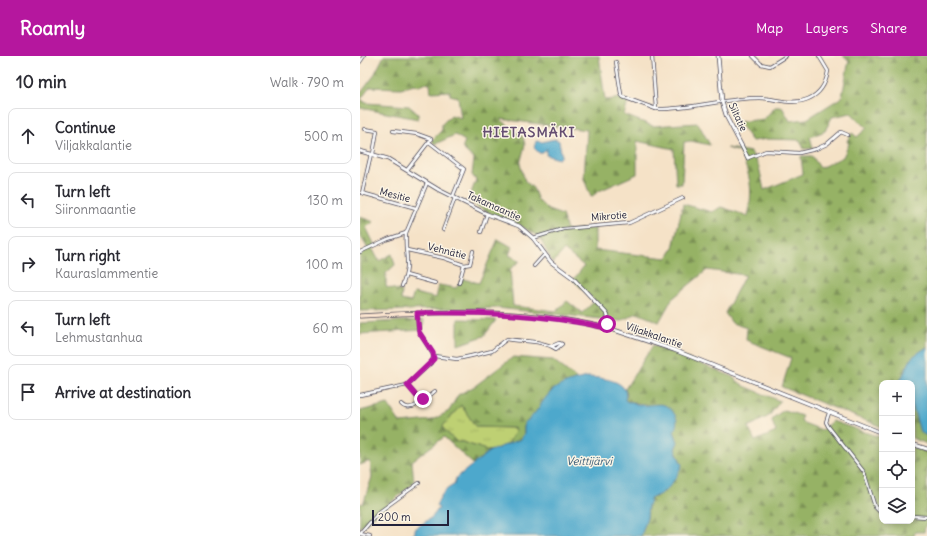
<!DOCTYPE html>
<meta charset="utf-8">
<style>
body{margin:0;font-family:Delius,sans-serif;background:#f7f7f7;color:#2b2b33}
.controls{position:absolute;right:12px;bottom:12px;display:grid;overflow:hidden;border-radius:8px;box-shadow:0 2px 6px #0003}
.controls button{width:36px;height:36px;display:grid;place-items:center;padding:0;border:0;border-bottom:1px solid #e1e1e2;background:#fff;color:#2b2b33;font:20px sans-serif}
.scale{position:absolute;left:12px;bottom:10px;width:77px;box-sizing:border-box;padding-left:4px;border:2px solid #22223b;border-top:0;font-size:11px;line-height:14px;white-space:nowrap;color:#22223b;-webkit-text-stroke:3px #fcf5e5;paint-order:stroke}
.stop{position:absolute;width:12px;height:12px;margin:-9px;border:3px solid #b5179e;border-radius:50%;background:#fff}
.stop.end{background:#b5179e;border-color:#fff;box-shadow:0 1px 4px #0008}
.list{margin:0;padding:0;list-style:none}
h2{display:flex;justify-content:space-between;align-items:center;height:52px;margin:0;padding:0 16px;font-size:17px}
h2 small{font-size:13px;font-weight:400;color:#7c7c81}
.list li{display:grid;grid-template-columns:26px 1fr auto;gap:12px;align-items:center;box-sizing:border-box;height:56px;margin:0 8px 8px;padding:0 8px;border:1px solid #e1e1e2;border-radius:8px}
.list b{display:block;font-size:15px;white-space:nowrap}
.list p{margin:0;font-size:13px;white-space:nowrap;color:#7c7c81}
.list em{font-size:13px;font-style:normal;color:#7c7c81}
.icon{flex:none;width:22px;height:22px;fill:none;stroke:currentColor;stroke-width:2;stroke-linecap:round;stroke-linejoin:round}
.map{position:relative;flex:none;width:567px;height:480px;overflow:hidden}
header{display:flex;align-items:center;gap:24px;box-sizing:border-box;height:56px;padding:0 20px;background:#b5179e;color:#fff}
header strong{font-size:19px}
nav{display:flex;gap:22px;margin-inline-start:auto;font-size:14px}
main{display:flex}
aside{flex:1;background:#fff}
.map>svg:first-child{display:block}
.grass{fill:url(#grass-tufts);stroke:#707957}
.forest{fill:url(#forest-firs);stroke:#5c6a50}
.water{fill:#4ea8cc;stroke:#386584}
.lines{fill:none;stroke-linecap:round;stroke-linejoin:round}
.minor-casing{stroke:#423f50;stroke-width:4}
.tertiary-casing{stroke:#423f50;stroke-width:4.5}
.secondary-casing{stroke:#423f50;stroke-width:5}
.minor{stroke:#fff;stroke-width:2.5}
.tertiary{stroke:#fff;stroke-width:3}
.secondary{stroke:#fce5cf;stroke-width:3.5}
.route{stroke:#b5179e;stroke-width:5}
.labels{text-anchor:middle;dominant-baseline:central;stroke-width:3;stroke-linejoin:round;paint-order:stroke}
.street-label{font-size:10px;fill:#22223b;stroke:#fcf5e5}
.water-label{font-size:11px;font-style:italic;fill:#345875;stroke:#fcf5e5}
.district-label{font-size:14px;font-weight:bold;letter-spacing:1px;fill:#654e72;stroke:#fcf5e5}
</style>
<header>
<strong>Roamly</strong>
<nav><a>Map</a><a>Layers</a><a>Share</a></nav>
</header>
<main>
<aside>
<h2>10 min<small>Walk · 790 m</small></h2>
<ul class="list">
<li><svg class="icon" aria-label="ahead" viewBox="0 0 24 24"><path d="M12 20V5M6 11l6-6 6 6"/></svg><div><b>Continue</b><p>Viljakkalantie</p></div><em>500 m</em></li>
<li><svg class="icon" aria-label="left" viewBox="0 0 24 24"><path d="M17 20v-9H6M10 6l-5 5 5 5"/></svg><div><b>Turn left</b><p>Siironmaantie</p></div><em>130 m</em></li>
<li><svg class="icon" aria-label="right" viewBox="0 0 24 24"><path d="M7 20v-9h11M14 6l5 5-5 5"/></svg><div><b>Turn right</b><p>Kauraslammentie</p></div><em>100 m</em></li>
<li><svg class="icon" aria-label="left" viewBox="0 0 24 24"><path d="M17 20v-9H6M10 6l-5 5 5 5"/></svg><div><b>Turn left</b><p>Lehmustanhua</p></div><em>60 m</em></li>
<li><svg class="icon" aria-label="arrive" viewBox="0 0 24 24"><path d="M6 21V4h12l-3 4 3 4H6"/></svg><div><b>Arrive at destination</b></div></li>
</ul>
</aside>
<div class="map">
<svg width="567" height="480" viewBox="0 0 567 480">
<defs>
<pattern id="grass-tufts" width="24" height="20" patternUnits="userSpaceOnUse"><rect width="24" height="20" fill="#bed073"/><path d="M3 7l-1-3M5 7V3M7 7l1-3M15 17l-1-3M17 17v-4M19 17l1-3" fill="none" stroke="#a3b264"/></pattern>
<pattern id="forest-firs" width="22" height="20" patternUnits="userSpaceOnUse"><rect width="22" height="20" fill="#96b265"/><path d="M5 1l3.5 6h-7zM16 11l3.5 6h-7z" fill="#7a9054"/></pattern>
</defs>
<rect width="100%" height="100%" fill="#fcf5e5"/>
<filter id="ink" filterUnits="userSpaceOnUse"><feTurbulence type="fractalNoise" baseFrequency=".025" numOctaves="2"/><feDisplacementMap in="SourceGraphic" scale="8" xChannelSelector="R" yChannelSelector="G"/><feConvolveMatrix kernelMatrix="1 2 1 2 8 2 1 2 1" color-interpolation-filters="sRGB"/></filter>
<filter id="wash" filterUnits="userSpaceOnUse"><feTurbulence type="fractalNoise" baseFrequency=".012" numOctaves="4" result="noise"/><feDisplacementMap in="SourceGraphic" scale="16" xChannelSelector="R" yChannelSelector="G"/><feGaussianBlur stdDeviation="0.9" result="paint"/><feColorMatrix in="noise" values="0 0 0 0 0 0 0 0 0 0 0 0 0 0 0 0 0 1.4 0 .05"/><feComposite in="paint" operator="in"/></filter>
<g filter="url(#wash)">
<rect width="100%" height="100%" fill="#f5e2c7"/>
<!-- grass -->
<polygon class="grass" points="101,349 116,371 154,372 157,374 147,390 142,390 130,395 102,386 97,386 84,374 83,370"/>
<!-- forest -->
<g class="forest">
<path d="M24,0H239L245,44L262,42L268,46L264,59L293,70L338,67L350,89L331,85L324,86L322,128H316L314,93L277,85V118L239,135L231,141L224,123L227,74L140,63L163,81L165,89L160,108L165,125L173,132L178,144L188,154L202,159L207,174L235,172V194L307,202L313,192L323,148L352,156L361,151L388,160C393,132 391,122 380,96L367,92L391,96L399,111L404,134L443,118L441,100H452L460,112L483,101L489,88L487,85L492,77L497,81L507,72L491,57L472,61L465,75L450,81L453,92L444,93L440,84L408,83L392,85L378,66L404,63L415,51H422L430,65L447,63L482,41L489,4L483,0H567V291L552,302L539,327H522V371L422,331L431,302L386,284L387,272L372,267L365,257L385,219L347,214L312,243L299,266L277,257L261,265L137,252L0,255V198L8,193L0,179V161L14,166L6,171L15,190L12,192L19,205L32,198L35,209L26,217V231L42,235L41,244L51,246L54,237L76,242L79,229L96,232L103,223L119,227L138,183L152,191L149,199L160,205L150,213L153,250L196,255L207,245L222,257L235,245L213,224L224,210L204,194L193,207L179,181L150,163L132,159L112,147L114,144L111,137L116,124L112,119L114,103L102,92L105,85L95,79L75,88L71,85L82,74V68L91,59L101,62L98,41L90,39V35L71,36L70,28L64,27L59,30L54,28L41,32L10,31L1,43L6,47L49,50L58,58V63L0,52V38L13,21Z"/>
<polygon points="98,263 136,264 124,280 98,289"/>
<polygon points="64,264 63,274 0,278 0,267"/>
<path d="M293,289L371,320L384,330L420,345L409,360L388,371L395,385L416,376L412,365L414,361L424,354L442,360L441,366L462,374L472,365L522,382V465H552V391L567,395V463L564,476H555L554,480H281L287,462L288,449L290,442L296,441L322,409L315,393L287,348C279,349 275,345 268,346L265,344L267,338L265,333Z"/>
<polygon points="153,301 193,304 217,323 193,334 171,363 164,367 164,378 161,383 147,390 156,374 154,372 116,371 101,349 83,370 84,374 97,386 102,386 130,395 113,408 84,381 52,405 54,427 0,472 0,447 3,448 12,421 10,405 0,409 0,355 28,348 40,367 73,364 89,355 98,339 115,330"/>
<polygon points="552,348 560,375 567,380 567,388 552,382"/>
</g>
<!-- water -->
<g class="water">
<polygon points="190,84 196,83 199,85 202,100 199,103 186,99 187,92 183,97 179,97 174,92 176,85 182,86"/>
<polygon points="567,291 567,380 560,376 552,348 552,327 539,327 552,301"/>
<path d="M228,321C242,322 271,324 265,344L268,346C274,345 274,348 280,349C294,351 306,341 316,361C318,364 316,372 314,375L318,386L315,393L322,409C315,424 308,438 290,442V446L288,449L287,462L281,480H51L55,477V473L72,461L79,452L76,450C80,440 85,433 94,429L96,422L130,395L161,383L164,378V367C178,358 181,344 193,334C202,327 217,323 228,321Z"/>
</g>
</g>
<g filter="url(#ink)">
<g class="lines">
<!-- minor casing -->
<g class="minor-casing">
<g id="minor">
<path d="M292,0L296,53H299C333,53 366,42 399,42C415,42 432,50 448,43C460,38 466,28 468,15L459,0"/>
<polyline points="393,0 401,8 410,10 426,0"/>
<polyline points="0,6 4,0"/>
<polyline points="256,6 261,38 263,41 296,53"/>
<polyline points="5,73 17,75 13,98"/>
<polyline points="33,75 57,78 71,83 47,114"/>
<polyline points="69,86 104,113 93,140"/>
<polyline points="11,98 2,137 56,152"/>
<polyline points="388,102 406,95 439,97 456,93 467,88 481,76 488,79"/>
<polyline points="83,174 95,142"/>
<polyline points="121,176 127,158"/>
<polyline points="173,182 203,173 269,167 323,142"/>
<polyline points="47,194 84,202 104,209 110,208 113,195"/>
<polyline points="0,196 28,183 46,177 67,127"/>
<polyline points="174,210 184,199"/>
<polyline points="46,219 75,227"/>
<polyline points="99,227 104,209"/>
<path d="M42,230C52,205 44,200 46,177"/>
<polyline points="57,257 59,276 74,300"/>
<path d="M74,300L97,303L111,300L132,295L147,283C163,286 183,284 196,293L202,288L199,287L192,290"/>
<polyline points="47,329 59,343 68,341 75,335"/>
<polyline points="0,339 47,329 71,307 74,300"/>
<path d="M41,348C45,353 53,352 58,348L59,343"/>
<polyline points="469,357 466,366 468,370 504,416 515,451 522,458"/>
<polyline points="552,460 567,461"/>
<polyline points="0,478 19,456 59,427"/>
<polyline points="0,478 10,480"/>
</g>
</g>
<!-- tertiary casing -->
<g class="tertiary-casing">
<g id="tertiary">
<polyline points="358,0 362,46 367,62 388,102"/>
<polyline points="0,95 28,103 79,134 127,158 159,170 173,182 191,206 213,222 246,257 248,260 246,272"/>
<polyline points="254,274 314,294 522,377"/>
<polyline points="552,388 567,393"/>
</g>
</g>
<!-- secondary casing -->
<g class="secondary-casing">
<path id="secondary" d="M0,260C84,255 172,252 254,274"/>
</g>
<!-- minor -->
<use href="#minor" class="minor"/>
<!-- tertiary -->
<use href="#tertiary" class="tertiary"/>
<!-- secondary -->
<use href="#secondary" class="secondary"/>
</g>
</g>
<g class="lines" filter="url(#ink)">
<!-- route -->
<path class="route" d="M63,343H59L47,329L74,303L73,297L59,276L57,257C121,256 184,258 246,272L247,268"/>
</g>
<g class="labels">
<!-- street labels -->
<g class="street-label">
<text transform="translate(378 61) rotate(65)">Siltatie</text>
<text transform="translate(35 139) rotate(15)">Mesitie</text>
<text transform="translate(134 150) rotate(24)">Takamaantie</text>
<text transform="translate(249 160) rotate(-5)">Mikrotie</text>
<text transform="translate(87 195) rotate(14)">Vehnätie</text>
<text transform="translate(294 279) rotate(19)">Viljakkalantie</text>
</g>
<!-- water labels -->
<g class="water-label">
<text x="229" y="405">Veittijärvi</text>
</g>
<!-- district labels -->
<g class="district-label">
<text x="169" y="76">HIETASMÄKI</text>
</g>
</g>
</svg>
<div class="controls">
<button>+</button>
<button>−</button>
<button><svg class="icon" aria-label="locate" viewBox="0 0 24 24"><circle cx="12" cy="12" r="6"/><path d="M12 2v4M12 18v4M2 12h4M18 12h4"/></svg></button>
<button><svg class="icon" aria-label="layers" viewBox="0 0 24 24"><path d="M12 4l9 5-9 5-9-5zM3 14l9 5 9-5"/></svg></button>
</div>
<div class="scale">200 m</div>
<div class="stop" style="left:247px;top:268px"></div>
<div class="stop end" style="left:63px;top:343px"></div>
</div>
</main>
